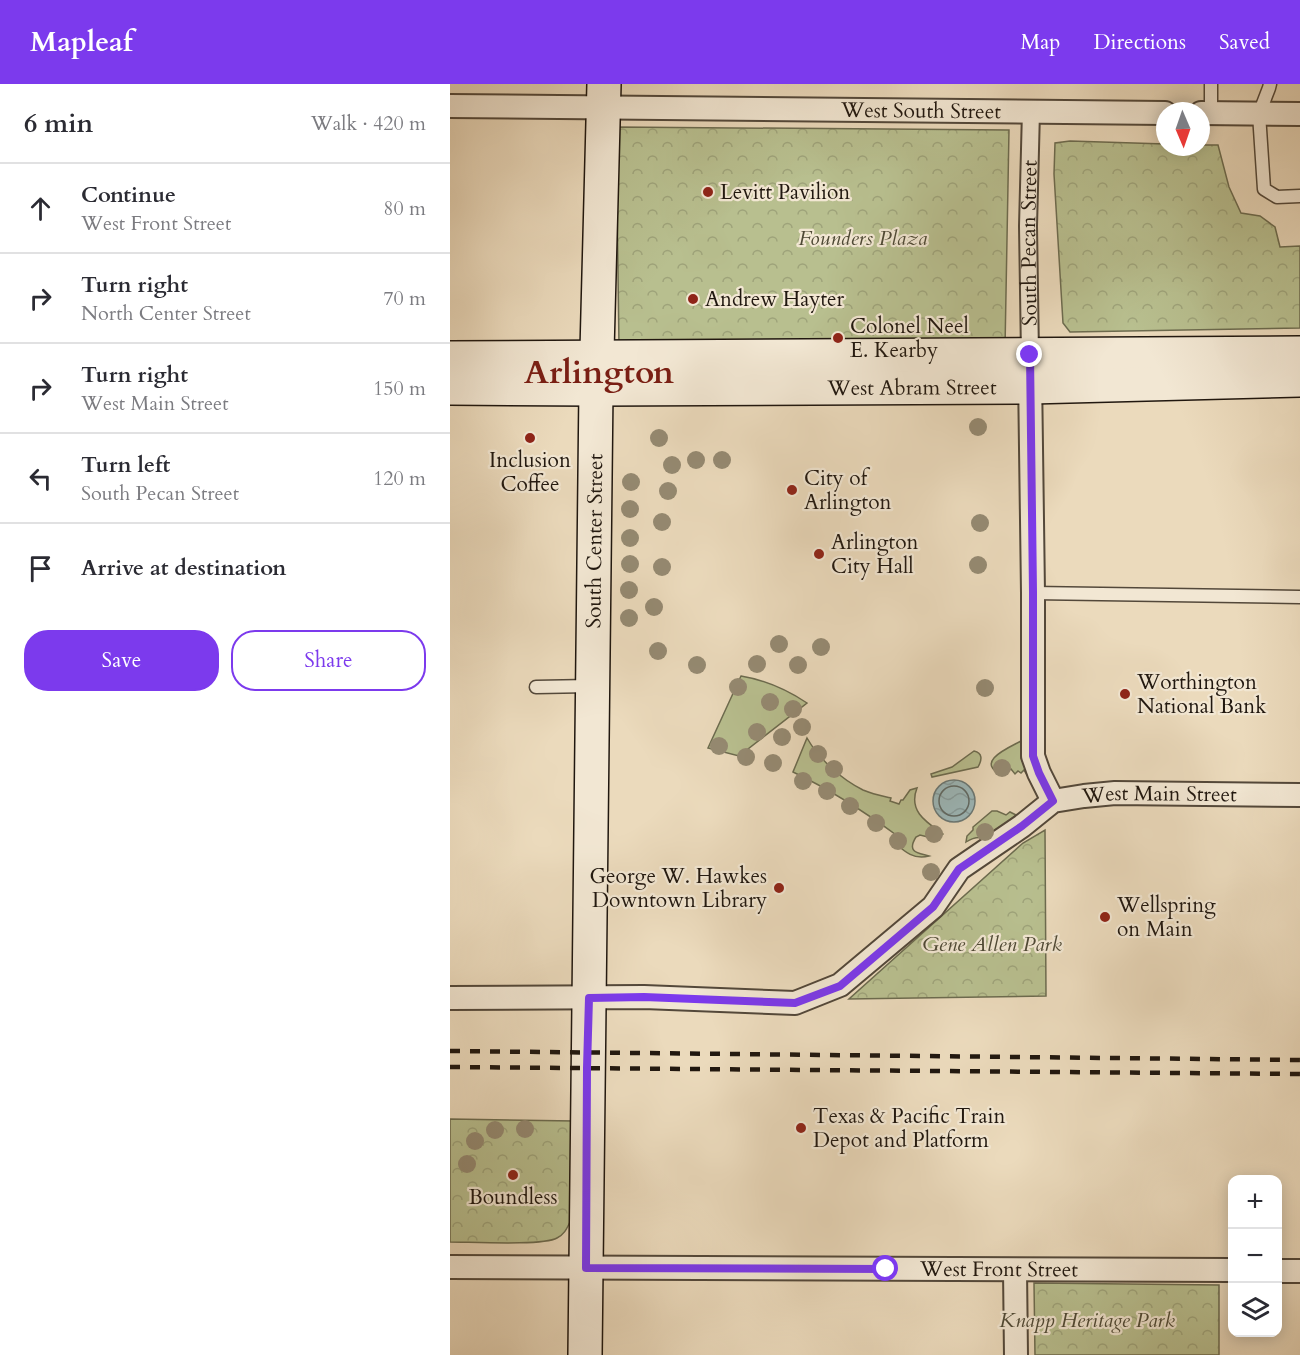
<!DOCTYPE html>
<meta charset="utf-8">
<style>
body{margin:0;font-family:Cardo,serif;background:#f2f2f3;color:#2b2b33}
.controls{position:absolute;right:18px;bottom:18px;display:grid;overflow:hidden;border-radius:12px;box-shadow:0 3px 15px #0003}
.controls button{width:54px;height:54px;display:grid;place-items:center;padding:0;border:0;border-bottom:2px solid #e1e1e2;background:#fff;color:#2b2b33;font:30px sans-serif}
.compass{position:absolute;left:706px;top:18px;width:54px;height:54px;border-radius:50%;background:#fff;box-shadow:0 3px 15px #0003;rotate:178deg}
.stop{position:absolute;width:18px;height:18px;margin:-14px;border:4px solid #7c3aed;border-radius:50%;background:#fff}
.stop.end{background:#7c3aed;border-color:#fff;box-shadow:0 2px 6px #0008}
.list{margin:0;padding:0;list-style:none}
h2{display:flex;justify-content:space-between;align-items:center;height:78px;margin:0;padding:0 24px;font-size:26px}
h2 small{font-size:20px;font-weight:400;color:#7c7c81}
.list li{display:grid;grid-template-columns:39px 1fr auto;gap:18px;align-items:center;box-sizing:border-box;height:90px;padding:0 24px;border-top:2px solid #e1e1e2}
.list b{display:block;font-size:22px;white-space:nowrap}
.list p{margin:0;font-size:20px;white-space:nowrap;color:#7c7c81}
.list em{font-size:20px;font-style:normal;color:#7c7c81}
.actions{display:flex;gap:12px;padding:18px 24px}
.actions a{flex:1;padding:14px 0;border:2px solid #7c3aed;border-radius:24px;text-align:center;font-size:21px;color:#7c3aed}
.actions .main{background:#7c3aed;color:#fff}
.icon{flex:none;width:33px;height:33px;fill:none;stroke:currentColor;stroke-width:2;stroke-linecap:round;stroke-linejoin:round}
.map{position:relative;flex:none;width:850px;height:1271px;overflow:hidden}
header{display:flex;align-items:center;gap:36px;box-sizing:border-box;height:84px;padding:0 30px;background:#7c3aed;color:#fff}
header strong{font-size:28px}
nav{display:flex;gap:33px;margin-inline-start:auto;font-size:21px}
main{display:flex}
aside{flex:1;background:#fff}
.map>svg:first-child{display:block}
.grass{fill:#b8bf8f;stroke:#6c6b4f;stroke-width:1.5}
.forest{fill:url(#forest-crowns);stroke:#6c6b4f;stroke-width:1.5}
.water{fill:url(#water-waves);stroke:#6a7876;stroke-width:1.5}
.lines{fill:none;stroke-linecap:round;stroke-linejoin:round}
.shore{stroke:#5e6864;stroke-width:1.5}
.service-casing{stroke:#53483a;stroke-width:15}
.pedestrian-casing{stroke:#53483a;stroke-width:20}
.minor-casing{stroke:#53483a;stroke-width:26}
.secondary-casing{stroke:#20170f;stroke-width:36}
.service{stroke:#f2e7d3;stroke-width:12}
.pedestrian{stroke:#f2e7d3;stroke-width:16}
.minor{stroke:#f2e7d3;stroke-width:22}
.secondary{stroke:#f2e7d3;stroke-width:33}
.rail{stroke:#20170f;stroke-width:4.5;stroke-dasharray:10 10;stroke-linecap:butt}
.tree{fill:#958a72}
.route{stroke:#7c3aed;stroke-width:8}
.poi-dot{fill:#8f2418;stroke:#f2e7d3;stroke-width:2}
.labels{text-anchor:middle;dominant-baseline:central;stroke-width:4.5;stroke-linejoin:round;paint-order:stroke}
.street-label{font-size:21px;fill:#20170f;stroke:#f2e7d3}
.poi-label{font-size:21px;fill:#20170f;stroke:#f2e7d3;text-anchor:start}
.park-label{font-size:21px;font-style:italic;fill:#4e4935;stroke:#f2e7d3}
.town-label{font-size:33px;font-weight:bold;fill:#7a1f14;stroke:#f2e7d3}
</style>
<header>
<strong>Mapleaf</strong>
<nav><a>Map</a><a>Directions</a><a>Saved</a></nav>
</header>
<main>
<aside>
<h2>6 min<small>Walk · 420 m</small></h2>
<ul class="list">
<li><svg class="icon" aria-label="ahead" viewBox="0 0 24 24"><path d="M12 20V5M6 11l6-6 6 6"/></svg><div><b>Continue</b><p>West Front Street</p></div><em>80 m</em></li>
<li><svg class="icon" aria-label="right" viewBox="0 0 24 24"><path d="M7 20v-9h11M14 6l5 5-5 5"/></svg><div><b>Turn right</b><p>North Center Street</p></div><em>70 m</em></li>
<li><svg class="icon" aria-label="right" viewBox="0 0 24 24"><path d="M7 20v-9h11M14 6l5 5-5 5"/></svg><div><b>Turn right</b><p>West Main Street</p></div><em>150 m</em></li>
<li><svg class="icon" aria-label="left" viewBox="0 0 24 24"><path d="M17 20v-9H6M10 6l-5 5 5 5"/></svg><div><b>Turn left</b><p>South Pecan Street</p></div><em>120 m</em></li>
<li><svg class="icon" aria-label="arrive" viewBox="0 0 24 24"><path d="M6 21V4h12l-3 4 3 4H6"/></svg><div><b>Arrive at destination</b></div></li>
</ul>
<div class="actions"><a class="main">Save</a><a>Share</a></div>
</aside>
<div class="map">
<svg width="850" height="1271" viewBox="0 0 850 1271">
<defs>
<pattern id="forest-crowns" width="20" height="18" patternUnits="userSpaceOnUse" patternTransform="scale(1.5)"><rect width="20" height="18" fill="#b8bf8f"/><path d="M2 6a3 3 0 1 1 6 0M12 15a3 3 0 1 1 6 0" fill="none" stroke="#9ea37a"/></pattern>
<pattern id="water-waves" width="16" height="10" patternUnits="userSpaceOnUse" patternTransform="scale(1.5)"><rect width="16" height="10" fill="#9cb8ba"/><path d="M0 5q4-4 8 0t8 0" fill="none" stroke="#869d9f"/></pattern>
</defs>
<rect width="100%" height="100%" fill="#ebdabc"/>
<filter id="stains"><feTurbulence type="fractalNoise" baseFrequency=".00333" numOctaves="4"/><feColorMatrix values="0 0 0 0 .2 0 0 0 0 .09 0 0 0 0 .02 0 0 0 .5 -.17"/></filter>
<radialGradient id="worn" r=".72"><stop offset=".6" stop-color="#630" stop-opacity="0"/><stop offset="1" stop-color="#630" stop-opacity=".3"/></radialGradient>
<!-- grass -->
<g class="grass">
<path d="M291,592C315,596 336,605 357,619L289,672L258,664Z"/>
<path d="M357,654C369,675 391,695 413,706C422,710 432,712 441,714L440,717L449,720L451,716H453L460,706L467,704C458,727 476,738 493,750L486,755L470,751L466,753C456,769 469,769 479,772C464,776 455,768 445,759L449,753C415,728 381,706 343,688Z"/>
<path d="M571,657V674L577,686V691L574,686L571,689L568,687L565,690L561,685L552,691C524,678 558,664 571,657Z"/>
<path d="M524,667C533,669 532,676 528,683L482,693L481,690L502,683Z"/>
<path d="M542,727H547L556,731L560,728L566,731L537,755C530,752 522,754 516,758L517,752L523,746V743Z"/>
</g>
<!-- forest -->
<g class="forest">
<polygon points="166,43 559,46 555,264 169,262"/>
<polygon points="620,57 715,60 715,63 751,63 751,61 768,61 779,103 791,129 810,132 825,143 830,163 850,162 850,244 620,248 613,239 604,90 605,59"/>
<polygon points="595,746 596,912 399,915 573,759"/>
<path d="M0,1035L124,1037L121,1136C117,1144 115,1150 107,1154C93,1162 21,1158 0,1158Z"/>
<polygon points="584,1199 769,1201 769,1271 585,1271"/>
</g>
<!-- water -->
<circle class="water" cx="504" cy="717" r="21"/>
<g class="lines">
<!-- shore -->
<circle class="shore" cx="504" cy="717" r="15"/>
<!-- service casing -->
<g class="service-casing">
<g id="service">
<polyline points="820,0 819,4 809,30 814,105 827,113 850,112"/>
<polyline points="761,29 761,0"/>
<polyline points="583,509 850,513"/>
<polyline points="86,603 140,602"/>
</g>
</g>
<!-- pedestrian casing -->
<g class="pedestrian-casing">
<g id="pedestrian">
<path id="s1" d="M580,271L578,142L581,27"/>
</g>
</g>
<!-- minor casing -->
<g class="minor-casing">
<g id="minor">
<path id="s2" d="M0,22L715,29"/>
<polyline points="751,29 850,30"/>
<polyline points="580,291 583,509 583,672 589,689 603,717"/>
<path id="s3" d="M0,914L194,913L345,919L390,901L483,823L509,785L572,742L603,717L634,712L665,709L850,711"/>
<path id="s4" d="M0,1183L782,1186"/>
<polyline points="565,1186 566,1271"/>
<polyline points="828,1187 850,1187"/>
</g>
</g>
<!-- secondary casing -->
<g class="secondary-casing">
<g id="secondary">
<polyline points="0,274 850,269"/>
<path id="s5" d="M0,304L146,305L581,303L850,296"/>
<path id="s6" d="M135,1271L146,305L154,0"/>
</g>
</g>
<!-- service -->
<use href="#service" class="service"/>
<!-- pedestrian -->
<use href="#pedestrian" class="pedestrian"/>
<!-- minor -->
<use href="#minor" class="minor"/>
<!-- secondary -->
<use href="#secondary" class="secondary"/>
<!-- rail -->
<g class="rail">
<polyline points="0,967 850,976"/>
<polyline points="0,983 850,990"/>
</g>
</g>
<!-- trees -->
<g class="tree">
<circle cx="528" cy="343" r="9"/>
<circle cx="209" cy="354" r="9"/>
<circle cx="246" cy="376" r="9"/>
<circle cx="272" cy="376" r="9"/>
<circle cx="222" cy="381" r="9"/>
<circle cx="181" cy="398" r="9"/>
<circle cx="218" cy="407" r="9"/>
<circle cx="180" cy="425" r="9"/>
<circle cx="212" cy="438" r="9"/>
<circle cx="530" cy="439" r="9"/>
<circle cx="180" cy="454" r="9"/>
<circle cx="180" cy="480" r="9"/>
<circle cx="528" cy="481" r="9"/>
<circle cx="212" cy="483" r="9"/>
<circle cx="179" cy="506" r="9"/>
<circle cx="204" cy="523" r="9"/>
<circle cx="179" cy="534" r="9"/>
<circle cx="329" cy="560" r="9"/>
<circle cx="371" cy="563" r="9"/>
<circle cx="208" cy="567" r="9"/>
<circle cx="307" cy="580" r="9"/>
<circle cx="247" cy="581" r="9"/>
<circle cx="348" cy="581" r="9"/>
<circle cx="288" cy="603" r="9"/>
<circle cx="535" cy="604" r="9"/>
<circle cx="320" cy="618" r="9"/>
<circle cx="343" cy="625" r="9"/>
<circle cx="352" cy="643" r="9"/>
<circle cx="307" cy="648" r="9"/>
<circle cx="332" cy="653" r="9"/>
<circle cx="269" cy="662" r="9"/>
<circle cx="368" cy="670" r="9"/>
<circle cx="296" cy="673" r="9"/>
<circle cx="323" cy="679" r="9"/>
<circle cx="552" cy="684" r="9"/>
<circle cx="384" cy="685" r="9"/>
<circle cx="353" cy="697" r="9"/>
<circle cx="377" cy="707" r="9"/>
<circle cx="400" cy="722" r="9"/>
<circle cx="426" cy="739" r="9"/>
<circle cx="535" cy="748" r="9"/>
<circle cx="484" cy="750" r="9"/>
<circle cx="448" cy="757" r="9"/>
<circle cx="481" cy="788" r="9"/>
<circle cx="75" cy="1045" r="9"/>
<circle cx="45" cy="1046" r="9"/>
<circle cx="25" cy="1057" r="9"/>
<circle cx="17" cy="1080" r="9"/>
</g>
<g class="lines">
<!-- route -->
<polyline class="route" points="436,1185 136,1184 137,984 139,914 194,913 345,919 390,902 483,823 509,785 572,742 603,717 589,689 583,672 583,508 580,271"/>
</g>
<!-- markers -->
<g class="poi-dot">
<circle cx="258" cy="108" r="6"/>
<circle cx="243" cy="215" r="6"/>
<circle cx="388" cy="254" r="6"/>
<circle cx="80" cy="354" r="6"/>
<circle cx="342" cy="406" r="6"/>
<circle cx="369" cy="470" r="6"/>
<circle cx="675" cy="610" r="6"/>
<circle cx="329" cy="804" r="6"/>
<circle cx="655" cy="833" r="6"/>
<circle cx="351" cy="1044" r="6"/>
<circle cx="63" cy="1091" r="6"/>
</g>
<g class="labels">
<!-- street labels -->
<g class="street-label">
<text stroke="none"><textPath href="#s2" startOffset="471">West South Street</textPath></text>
<text stroke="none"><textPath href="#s1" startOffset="112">South Pecan Street</textPath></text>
<text stroke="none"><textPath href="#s5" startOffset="462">West Abram Street</textPath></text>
<text stroke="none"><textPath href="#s6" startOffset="814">South Center Street</textPath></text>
<text stroke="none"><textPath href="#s3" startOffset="784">West Main Street</textPath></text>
<text stroke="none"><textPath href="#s4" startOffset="549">West Front Street</textPath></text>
</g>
<!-- poi labels -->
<g class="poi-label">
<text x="270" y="108">Levitt Pavilion</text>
<text x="255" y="215">Andrew Hayter</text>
<text x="400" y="242">Colonel Neel<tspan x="400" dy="24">E. Kearby</tspan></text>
<text x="80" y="376" text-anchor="middle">Inclusion<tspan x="80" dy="24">Coffee</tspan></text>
<text x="354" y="394">City of<tspan x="354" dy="24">Arlington</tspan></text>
<text x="381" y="458">Arlington<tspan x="381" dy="24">City Hall</tspan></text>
<text x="687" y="598">Worthington<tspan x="687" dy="24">National Bank</tspan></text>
<text x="317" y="792" text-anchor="end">George W. Hawkes<tspan x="317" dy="24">Downtown Library</tspan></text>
<text x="667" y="821">Wellspring<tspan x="667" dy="24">on Main</tspan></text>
<text x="363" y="1032">Texas &amp; Pacific Train<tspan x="363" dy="24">Depot and Platform</tspan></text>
<text x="63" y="1113" text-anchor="middle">Boundless</text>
</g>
<!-- park labels -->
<g class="park-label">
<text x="413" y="154">Founders Plaza</text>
<text x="542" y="860">Gene Allen Park</text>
<text x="637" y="1236">Knapp Heritage Park</text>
</g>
<!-- town labels -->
<g class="town-label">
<text x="149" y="288">Arlington</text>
</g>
</g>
<rect width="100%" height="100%" filter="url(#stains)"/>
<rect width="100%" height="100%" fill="url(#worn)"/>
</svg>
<div class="controls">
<button>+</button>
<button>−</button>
<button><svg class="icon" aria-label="layers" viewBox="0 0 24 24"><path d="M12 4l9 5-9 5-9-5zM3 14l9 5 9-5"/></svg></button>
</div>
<svg class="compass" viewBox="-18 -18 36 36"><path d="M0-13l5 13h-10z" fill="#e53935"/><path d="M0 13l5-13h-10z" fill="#7c7c81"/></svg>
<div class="stop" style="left:436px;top:1185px"></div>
<div class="stop end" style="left:580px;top:271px"></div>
</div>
</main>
